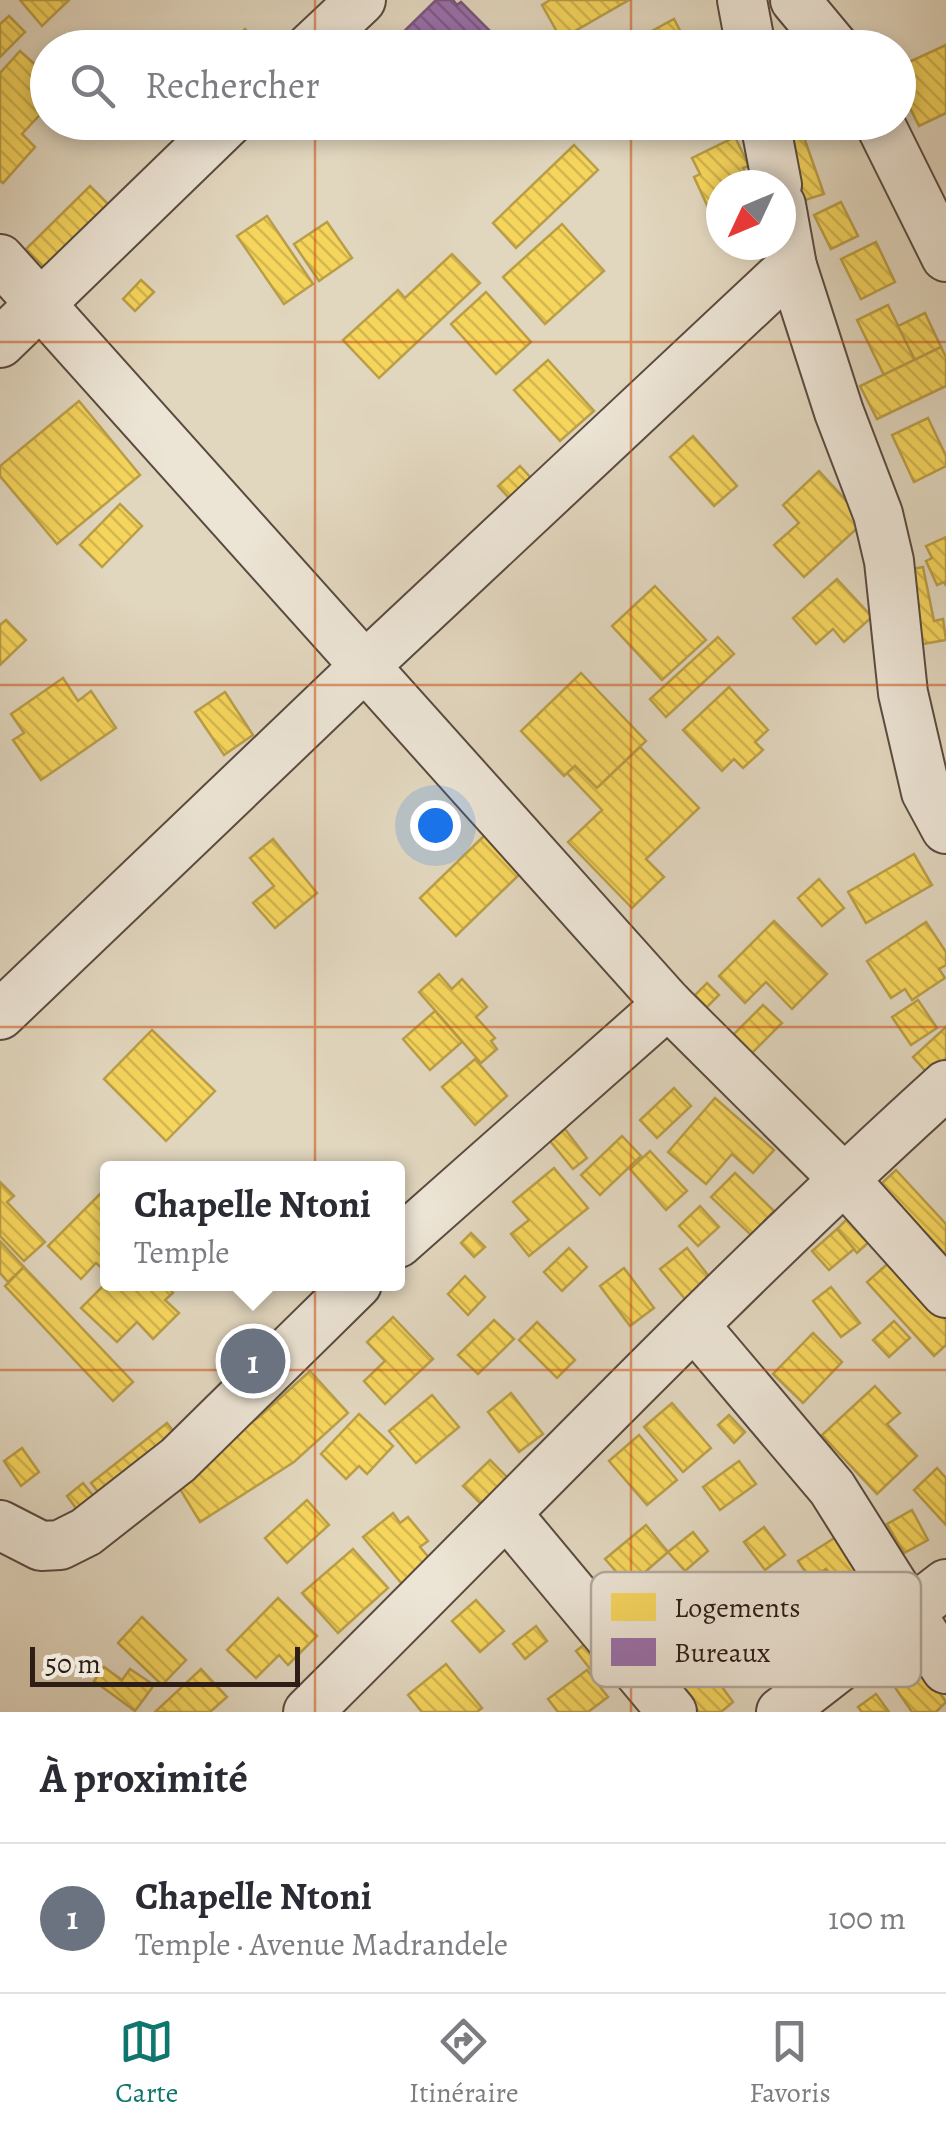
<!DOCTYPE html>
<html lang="fr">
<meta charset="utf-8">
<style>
body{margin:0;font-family:Alegreya,serif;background:#f2f2f3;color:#2b2b33}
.compass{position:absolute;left:706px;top:170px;width:90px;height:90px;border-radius:50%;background:#fff;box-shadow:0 5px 15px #0003;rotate:226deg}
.scale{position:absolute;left:30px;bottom:25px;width:270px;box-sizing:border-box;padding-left:10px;border:5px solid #2d1d16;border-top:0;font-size:28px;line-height:35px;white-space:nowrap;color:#2d1d16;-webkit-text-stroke:8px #ece4d5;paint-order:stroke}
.you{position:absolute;left:435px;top:825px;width:35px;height:35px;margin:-25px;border:8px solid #fff;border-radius:50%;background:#1a73e8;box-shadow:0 0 0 15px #1a73e833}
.badge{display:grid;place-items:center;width:65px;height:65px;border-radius:50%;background:#0f766e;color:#fff;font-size:32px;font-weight:700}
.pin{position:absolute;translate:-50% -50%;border:5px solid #fff;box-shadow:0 2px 10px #0006}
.popup{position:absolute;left:100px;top:1161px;width:305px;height:130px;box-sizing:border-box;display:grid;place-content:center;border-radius:10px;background:#fff;filter:drop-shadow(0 2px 8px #0005);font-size:32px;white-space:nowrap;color:#7c7c81}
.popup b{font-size:38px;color:#2b2b33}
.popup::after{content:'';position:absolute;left:50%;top:100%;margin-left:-20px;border:20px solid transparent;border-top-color:#fff}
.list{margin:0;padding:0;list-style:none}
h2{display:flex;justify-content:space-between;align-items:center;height:130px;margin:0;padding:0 40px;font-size:42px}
h2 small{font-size:32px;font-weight:400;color:#7c7c81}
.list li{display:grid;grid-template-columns:65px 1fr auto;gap:30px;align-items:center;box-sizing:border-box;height:150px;padding:0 40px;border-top:2px solid #e1e1e2}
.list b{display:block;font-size:38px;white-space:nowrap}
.list p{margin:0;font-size:32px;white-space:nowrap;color:#7c7c81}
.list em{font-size:32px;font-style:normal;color:#7c7c81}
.icon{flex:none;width:55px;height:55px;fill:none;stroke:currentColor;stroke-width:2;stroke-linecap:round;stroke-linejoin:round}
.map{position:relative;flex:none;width:946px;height:1712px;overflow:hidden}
.search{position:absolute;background:#fff;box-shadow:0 5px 15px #0003;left:30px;right:30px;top:30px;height:110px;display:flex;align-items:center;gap:25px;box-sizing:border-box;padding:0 35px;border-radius:55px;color:#7c7c81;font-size:38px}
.sheet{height:280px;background:#fff}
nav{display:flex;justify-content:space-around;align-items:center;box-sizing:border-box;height:140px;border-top:2px solid #e1e1e2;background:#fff;font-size:28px;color:#7c7c81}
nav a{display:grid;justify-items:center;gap:5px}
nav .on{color:#0f766e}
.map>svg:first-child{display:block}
.homes{fill:url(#homes-back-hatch);stroke:#ba9e47;stroke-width:2.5}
.offices{fill:url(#offices-back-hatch);stroke:#79577e;stroke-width:2.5}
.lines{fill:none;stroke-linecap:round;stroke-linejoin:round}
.minor-casing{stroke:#5a4b40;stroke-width:52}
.minor{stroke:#ece4d5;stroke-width:48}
.grid{fill:none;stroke:#cc500e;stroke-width:2.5;stroke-opacity:0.55}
.key{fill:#ece4d5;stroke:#b3a89c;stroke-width:2.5}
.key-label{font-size:28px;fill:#2d1d16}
</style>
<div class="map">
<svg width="946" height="1712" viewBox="0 0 946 1712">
<defs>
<pattern id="homes-back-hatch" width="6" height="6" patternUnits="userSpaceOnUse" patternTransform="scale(2.5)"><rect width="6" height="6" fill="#f6d55c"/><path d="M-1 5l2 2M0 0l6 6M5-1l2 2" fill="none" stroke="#d3b64f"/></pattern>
<pattern id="offices-back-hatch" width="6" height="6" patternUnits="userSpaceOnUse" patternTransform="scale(2.5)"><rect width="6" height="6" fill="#9970ab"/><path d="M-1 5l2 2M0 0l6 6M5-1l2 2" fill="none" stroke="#7d5b8a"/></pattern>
</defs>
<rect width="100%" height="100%" fill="#e1d6be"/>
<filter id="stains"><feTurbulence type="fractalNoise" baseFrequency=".002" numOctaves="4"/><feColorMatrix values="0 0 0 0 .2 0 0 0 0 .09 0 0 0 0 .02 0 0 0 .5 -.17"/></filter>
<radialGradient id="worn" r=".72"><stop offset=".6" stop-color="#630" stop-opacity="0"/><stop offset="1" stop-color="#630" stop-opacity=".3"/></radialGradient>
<!-- homes -->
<g class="homes">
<polygon points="20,0 69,0 42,26"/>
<polygon points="550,0 629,0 561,39 542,5"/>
<polygon points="9,16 25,32 0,57 0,24"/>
<polygon points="674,19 689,48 633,48 630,43"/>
<polygon points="245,29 263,48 227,48"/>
<polygon points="946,45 946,113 919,126 898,84 898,67"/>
<polygon points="20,51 48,76 48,106 22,134 35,147 3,183 0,181 0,73"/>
<polygon points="801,129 824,194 799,202 775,137"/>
<polygon points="735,137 749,166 743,168 751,185 721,185 721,214 713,218 694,177 700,174 692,158"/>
<polygon points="574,145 598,170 516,248 493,223"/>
<polygon points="90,186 109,205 45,268 26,249"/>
<polygon points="841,202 858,236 831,249 814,215"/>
<polygon points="267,216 313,284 284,304 237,236"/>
<polygon points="327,222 352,258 319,281 294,244"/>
<polygon points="562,224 604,271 545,324 503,277"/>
<polygon points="876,242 895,282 861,299 841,259"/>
<polygon points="452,254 480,283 379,378 343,340 398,290 405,298"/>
<polygon points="141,280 154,292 135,311 123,299"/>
<polygon points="486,292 531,342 496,374 451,324"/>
<polygon points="888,305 915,360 884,375 857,320"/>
<polygon points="925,313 941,347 915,360 898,326"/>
<polygon points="941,347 946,357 946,386 877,419 860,386"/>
<polygon points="548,360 594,411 560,441 514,390"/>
<polygon points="79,401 140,475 57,544 0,476 0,466"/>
<polygon points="928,418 946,456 946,466 914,482 892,435"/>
<polygon points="693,436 737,486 714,506 670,457"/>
<polygon points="520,466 531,478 509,498 498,486"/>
<polygon points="819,471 865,521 804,577 774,545 799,523 783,505"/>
<polygon points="120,504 142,526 102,567 80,545"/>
<polygon points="946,537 946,586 944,582 937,585 926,561 932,558 926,546"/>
<polygon points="923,567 934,621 943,619 946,640 917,645 902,571"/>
<polygon points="837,579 872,617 844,642 833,629 816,644 793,618"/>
<polygon points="655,586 706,640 662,680 612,626"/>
<polygon points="6,620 26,640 0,665 0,625"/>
<polygon points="718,637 734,654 666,717 650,699"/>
<polygon points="581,673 646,741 597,788 575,766 564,776 521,731"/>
<polygon points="63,678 78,701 91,691 116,728 41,780 13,740 24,733 11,714"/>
<polygon points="729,687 768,730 755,742 763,750 743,768 734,759 722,771 683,730"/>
<polygon points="225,692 253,735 224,755 195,712"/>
<polygon points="640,747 699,808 646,859 664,877 632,908 568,842 602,810 567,773 575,766 597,788"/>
<polygon points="488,832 524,870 456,936 420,898"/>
<polygon points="273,839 317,893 275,928 253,903 274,886 250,858"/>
<polygon points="914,854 932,885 866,923 848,892"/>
<polygon points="819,879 844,908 822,926 798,898"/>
<polygon points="774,921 827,974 792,1009 766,982 745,1003 719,976"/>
<polygon points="926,922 946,952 946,965 939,969 945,978 912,1000 905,989 891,998 867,961"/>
<polygon points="439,974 452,989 462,979 487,1007 476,1017 495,1038 491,1041 497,1049 481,1063 419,992"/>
<polygon points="707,983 719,995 704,1010 692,998"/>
<polygon points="918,1000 937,1028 911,1045 892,1017"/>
<polygon points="763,1005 782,1023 749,1056 730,1038"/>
<polygon points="435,1011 462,1042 430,1070 403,1039"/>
<polygon points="946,1027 946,1058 928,1074 913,1057"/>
<polygon points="152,1030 215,1091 166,1141 104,1079"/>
<polygon points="475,1059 507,1096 475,1125 442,1087"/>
<polygon points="674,1088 691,1106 657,1138 640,1120"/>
<polygon points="715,1098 774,1150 753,1173 732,1154 706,1184 668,1152"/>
<polygon points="565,1129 587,1158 573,1169 550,1141"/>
<polygon points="622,1136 641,1156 600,1195 581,1175"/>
<polygon points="650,1151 687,1191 666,1210 630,1169"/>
<polygon points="554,1168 588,1208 529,1256 511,1234 529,1220 513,1202"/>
<polygon points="896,1170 946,1224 946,1255 881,1184"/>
<polygon points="735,1173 774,1211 751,1235 711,1197"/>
<polygon points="0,1182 14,1196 7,1202 45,1242 24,1261 0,1236"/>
<polygon points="107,1187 108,1264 103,1269 96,1263 81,1279 48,1246"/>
<polygon points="700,1206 719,1227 698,1246 679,1226"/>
<polygon points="850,1216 871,1240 857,1253 837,1229"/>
<polygon points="837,1229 854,1249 829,1270 812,1251"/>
<polygon points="471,1233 485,1247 474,1257 461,1243"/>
<polygon points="0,1241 24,1267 8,1282 0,1273"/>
<polygon points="569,1248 587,1267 562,1291 544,1272"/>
<polygon points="687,1248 711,1279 685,1299 660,1269"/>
<polygon points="893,1259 946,1319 946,1345 934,1356 867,1282"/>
<polygon points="24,1267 133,1382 113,1401 5,1286"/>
<polygon points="624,1268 654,1308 630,1326 600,1286"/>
<polygon points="465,1276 485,1297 468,1315 448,1294"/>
<polygon points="108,1281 108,1284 165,1284 173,1293 165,1300 179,1313 153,1339 137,1322 117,1342 81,1308"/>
<polygon points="831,1287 860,1323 841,1337 813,1301"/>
<polygon points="393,1317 433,1359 385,1404 364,1381 385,1361 367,1342"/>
<polygon points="494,1320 514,1339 478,1374 458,1355"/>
<polygon points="894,1321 910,1338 889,1357 873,1340"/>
<polygon points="537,1322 575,1360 557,1378 519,1340"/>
<polygon points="813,1333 842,1362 803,1403 773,1374"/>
<polygon points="310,1371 348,1413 294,1462 200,1522 180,1489 194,1479 186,1468 259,1417"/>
<polygon points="875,1386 900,1413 887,1424 917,1456 877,1494 822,1435"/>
<polygon points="511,1393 543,1434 519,1452 488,1412"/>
<polygon points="432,1395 459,1427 416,1463 389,1431"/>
<polygon points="672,1403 711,1448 683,1472 644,1427"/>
<polygon points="359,1414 393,1446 367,1474 359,1466 346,1479 321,1454"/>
<polygon points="729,1415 745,1432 734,1443 718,1425"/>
<polygon points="167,1423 185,1446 109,1506 91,1483"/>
<polygon points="639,1435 677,1480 647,1505 609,1461"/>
<polygon points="22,1448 39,1472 21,1486 4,1461"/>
<polygon points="490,1460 508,1478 482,1505 463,1486"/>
<polygon points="739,1461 756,1484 720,1510 703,1487"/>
<polygon points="937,1468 946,1478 946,1525 914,1490"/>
<polygon points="83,1483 95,1498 78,1511 67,1496"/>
<polygon points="307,1500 329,1525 287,1563 265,1538"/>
<polygon points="912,1510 928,1540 904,1553 887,1524"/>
<polygon points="393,1513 400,1523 408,1517 428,1541 420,1547 431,1560 402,1584 363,1537"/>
<polygon points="646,1525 668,1552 629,1586 605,1559"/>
<polygon points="764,1527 785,1555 765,1570 744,1542"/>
<polygon points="847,1530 886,1591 873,1627 874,1614 850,1582 841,1589 826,1569 811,1580 798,1561"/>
<polygon points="693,1532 708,1551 685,1571 668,1552"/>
<polygon points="353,1549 388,1588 338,1633 302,1593"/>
<polygon points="826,1569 841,1589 850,1582 874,1614 811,1660 773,1608"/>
<polygon points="642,1576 663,1601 634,1626 613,1600"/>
<polygon points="278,1598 317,1636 288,1665 279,1655 256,1678 227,1650"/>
<polygon points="476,1600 504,1631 480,1652 452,1621"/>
<polygon points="142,1617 186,1660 162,1685 118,1643"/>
<polygon points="536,1626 547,1641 525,1659 513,1644"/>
<polygon points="594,1637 620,1670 602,1684 576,1651"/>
<polygon points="740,1653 753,1671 737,1684 724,1666"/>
<polygon points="703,1661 733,1702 721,1712 699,1712 676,1681"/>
<polygon points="446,1664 482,1708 477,1712 422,1712 408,1695"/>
<polygon points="104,1667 122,1680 130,1669 154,1685 135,1711 94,1681"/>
<polygon points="922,1667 946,1702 936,1712 912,1712 894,1686"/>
<polygon points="201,1669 227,1697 210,1712 155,1712"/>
<polygon points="587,1670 608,1697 588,1712 558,1712 548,1699"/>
<polygon points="876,1694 889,1712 862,1712 858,1707"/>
</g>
<!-- offices -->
<polygon class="offices" points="436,0 453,0 457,5 461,2 500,41 493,48 387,48"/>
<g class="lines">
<!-- minor casing -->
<g class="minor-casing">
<g id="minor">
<polyline points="742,0 751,48"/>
<polyline points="795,0 835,48"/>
<polyline points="310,48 361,0"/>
<polyline points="765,122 777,185"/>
<polyline points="879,122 946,257"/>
<polyline points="781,205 792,266 839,412 878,514 889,561 903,693 926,792 946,829"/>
<polyline points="0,259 668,1004 843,1178 946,1293"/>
<polyline points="0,343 228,122"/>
<polyline points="0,1015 366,665 792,266"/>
<polyline points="398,1243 668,1004"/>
<polyline points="694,1325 832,1488 946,1669"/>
<polyline points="507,1514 672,1712"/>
<polyline points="0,1525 41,1546 60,1545 86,1532 178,1460 357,1284"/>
<path d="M308,1712C520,1502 725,1285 946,1085"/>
<polyline points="781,1712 946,1584"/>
</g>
</g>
<!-- minor -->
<use href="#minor" class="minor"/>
</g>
<!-- grid -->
<path class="grid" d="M315,0V48M631,0V48M315,122V1712M631,122V1712M0,342H946M0,685H946M0,1027H946M0,1370H946"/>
<!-- legend -->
<rect x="591" y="1572" width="330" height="115" rx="15" class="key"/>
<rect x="611" y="1593" width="45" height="28" fill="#f6d55c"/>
<rect x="611" y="1638" width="45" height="28" fill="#9970ab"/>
<g class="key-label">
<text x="674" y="1617">Logements</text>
<text x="674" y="1662">Bureaux</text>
</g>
<rect width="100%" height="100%" filter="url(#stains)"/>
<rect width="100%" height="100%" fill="url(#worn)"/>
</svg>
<svg class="compass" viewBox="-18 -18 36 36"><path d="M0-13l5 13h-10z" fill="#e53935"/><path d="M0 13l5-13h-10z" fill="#7c7c81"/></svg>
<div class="scale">50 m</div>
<div class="you"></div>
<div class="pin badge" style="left:253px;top:1361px;background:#6b7280">1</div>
<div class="popup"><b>Chapelle Ntoni</b>Temple</div>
<div class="search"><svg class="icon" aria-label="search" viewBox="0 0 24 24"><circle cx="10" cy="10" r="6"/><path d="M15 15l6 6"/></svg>Rechercher</div>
</div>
<section class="sheet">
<h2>À proximité<small></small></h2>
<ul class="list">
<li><span class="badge" style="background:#6b7280">1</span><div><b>Chapelle Ntoni</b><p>Temple · Avenue Madrandele</p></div><em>100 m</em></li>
</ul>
</section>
<nav>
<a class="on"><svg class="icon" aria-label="map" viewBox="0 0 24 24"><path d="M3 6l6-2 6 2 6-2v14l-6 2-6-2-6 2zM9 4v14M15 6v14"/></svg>Carte</a>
<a><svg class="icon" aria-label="directions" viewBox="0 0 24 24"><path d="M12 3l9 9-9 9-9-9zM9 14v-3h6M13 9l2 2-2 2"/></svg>Itinéraire</a>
<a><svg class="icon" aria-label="saved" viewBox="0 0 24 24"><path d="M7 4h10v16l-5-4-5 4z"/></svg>Favoris</a>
</nav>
